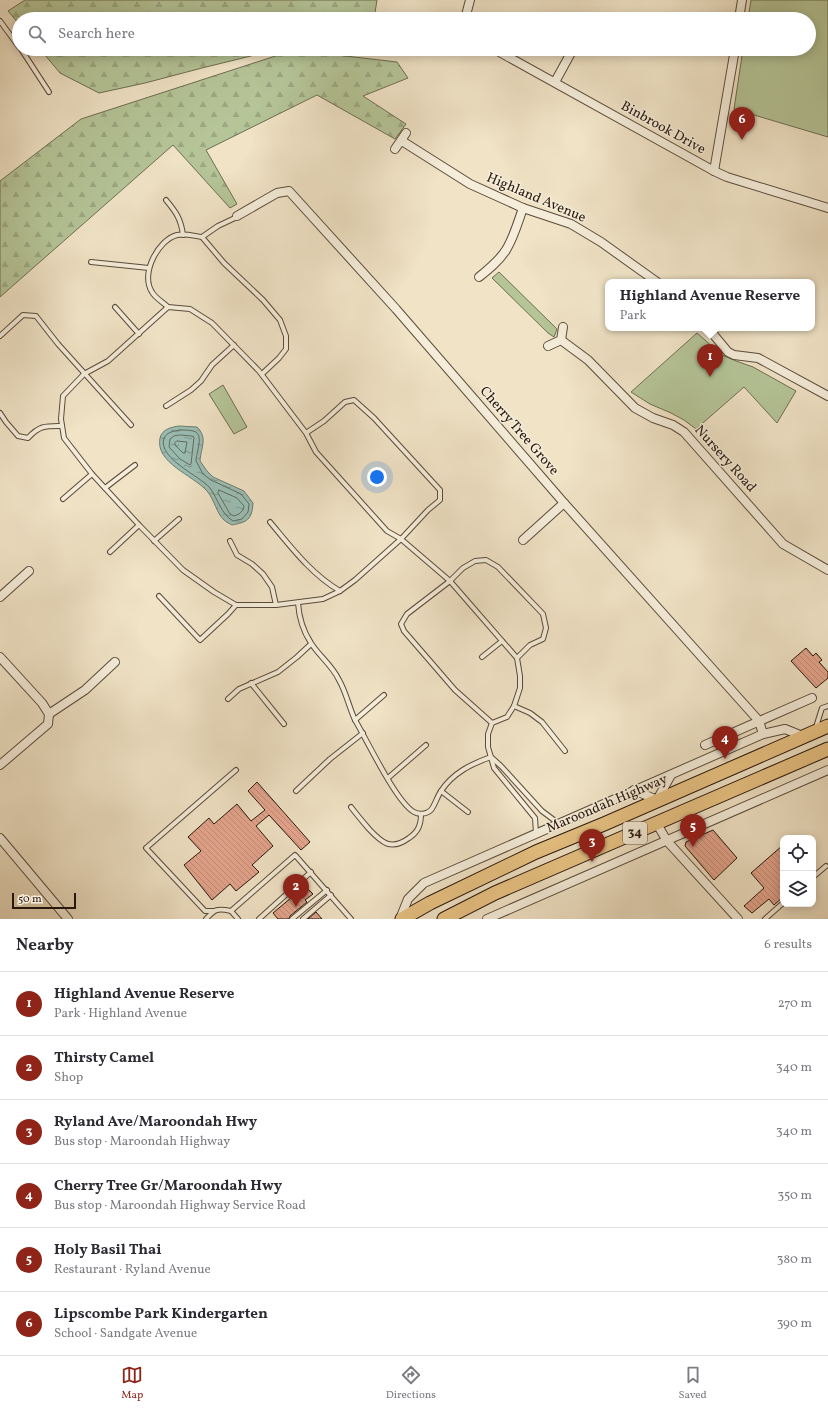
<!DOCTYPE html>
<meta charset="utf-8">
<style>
body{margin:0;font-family:Vollkorn,serif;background:#f7f7f7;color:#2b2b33}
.controls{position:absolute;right:12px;bottom:12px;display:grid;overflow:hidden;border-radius:8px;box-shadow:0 2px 10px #0003}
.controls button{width:36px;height:36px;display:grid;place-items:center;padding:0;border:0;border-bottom:1px solid #e1e1e2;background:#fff;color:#2b2b33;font:20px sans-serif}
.scale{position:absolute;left:12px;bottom:10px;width:64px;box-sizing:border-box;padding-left:4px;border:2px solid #28180d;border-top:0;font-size:11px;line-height:14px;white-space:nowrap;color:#28180d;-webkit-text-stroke:3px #f5edda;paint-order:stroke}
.you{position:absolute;left:377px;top:477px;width:14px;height:14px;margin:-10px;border:3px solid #fff;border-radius:50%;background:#1a73e8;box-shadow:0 0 0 6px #1a73e833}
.badge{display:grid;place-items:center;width:26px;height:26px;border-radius:50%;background:#8f2418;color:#fff;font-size:13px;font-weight:700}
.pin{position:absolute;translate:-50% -33px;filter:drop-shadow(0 1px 2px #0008)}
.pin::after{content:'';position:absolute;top:21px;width:14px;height:12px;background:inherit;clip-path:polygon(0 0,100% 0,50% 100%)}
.popup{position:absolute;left:605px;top:279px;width:210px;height:52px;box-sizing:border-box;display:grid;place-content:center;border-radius:8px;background:#fff;filter:drop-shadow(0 1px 3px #0005);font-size:13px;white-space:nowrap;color:#7c7c81}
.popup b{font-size:15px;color:#2b2b33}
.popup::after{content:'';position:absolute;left:50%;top:100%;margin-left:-8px;border:8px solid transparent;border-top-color:#fff}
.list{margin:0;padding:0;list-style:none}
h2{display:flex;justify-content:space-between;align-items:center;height:52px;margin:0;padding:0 16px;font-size:17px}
h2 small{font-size:13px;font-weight:400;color:#7c7c81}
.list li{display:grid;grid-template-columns:26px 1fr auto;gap:12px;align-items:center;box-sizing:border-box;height:64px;padding:0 16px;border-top:1px solid #e1e1e2}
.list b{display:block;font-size:15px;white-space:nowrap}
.list p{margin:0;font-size:13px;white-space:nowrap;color:#7c7c81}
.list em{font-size:13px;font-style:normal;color:#7c7c81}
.icon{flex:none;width:22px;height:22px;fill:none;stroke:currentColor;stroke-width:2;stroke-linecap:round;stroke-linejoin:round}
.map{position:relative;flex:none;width:828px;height:919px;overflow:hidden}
.search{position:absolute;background:#fff;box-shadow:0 2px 10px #0003;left:12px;right:12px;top:12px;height:44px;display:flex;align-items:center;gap:10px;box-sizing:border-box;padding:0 14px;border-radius:22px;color:#7c7c81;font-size:15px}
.sheet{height:436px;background:#fff}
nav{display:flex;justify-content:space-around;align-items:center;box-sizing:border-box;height:56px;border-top:1px solid #e1e1e2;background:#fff;font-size:11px;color:#7c7c81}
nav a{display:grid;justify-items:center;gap:2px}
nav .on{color:#8f2418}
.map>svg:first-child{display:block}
.forest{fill:url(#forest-firs);stroke:#6e6e52}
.park{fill:#b5c598;stroke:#6e6e52}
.water{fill:url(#water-ripples);stroke:#6c7c71}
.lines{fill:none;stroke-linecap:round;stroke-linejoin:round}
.shore{stroke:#616b60;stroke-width:1}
.building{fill:url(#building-back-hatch);stroke:#28180d}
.service-casing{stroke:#5a4b3b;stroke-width:6}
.minor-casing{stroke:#5a4b3b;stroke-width:10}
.trunk-casing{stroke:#28180d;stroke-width:15}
.service{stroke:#f5edda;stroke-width:4}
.minor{stroke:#f5edda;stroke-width:8}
.trunk{stroke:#e8c283;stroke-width:13}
.labels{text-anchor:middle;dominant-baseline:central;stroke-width:3;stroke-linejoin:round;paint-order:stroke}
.shield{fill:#f5edda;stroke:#66584a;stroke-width:1}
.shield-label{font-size:13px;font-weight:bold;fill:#28180d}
.street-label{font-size:14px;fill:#28180d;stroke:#f5edda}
</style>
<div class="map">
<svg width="828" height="919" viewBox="0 0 828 919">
<defs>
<pattern id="forest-firs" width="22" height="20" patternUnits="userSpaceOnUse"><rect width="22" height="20" fill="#b5c598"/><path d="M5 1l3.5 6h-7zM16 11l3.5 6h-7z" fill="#9ca882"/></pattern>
<pattern id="water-ripples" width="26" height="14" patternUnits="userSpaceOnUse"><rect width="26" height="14" fill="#9abeb4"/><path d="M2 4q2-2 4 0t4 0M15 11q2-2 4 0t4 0" fill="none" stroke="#7e9991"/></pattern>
<pattern id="building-back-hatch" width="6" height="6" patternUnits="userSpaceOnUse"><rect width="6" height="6" fill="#e4a58e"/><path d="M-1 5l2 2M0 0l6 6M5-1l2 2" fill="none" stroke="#c48d79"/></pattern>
</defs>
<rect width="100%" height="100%" fill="#f0e3c6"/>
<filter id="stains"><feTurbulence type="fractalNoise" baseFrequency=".005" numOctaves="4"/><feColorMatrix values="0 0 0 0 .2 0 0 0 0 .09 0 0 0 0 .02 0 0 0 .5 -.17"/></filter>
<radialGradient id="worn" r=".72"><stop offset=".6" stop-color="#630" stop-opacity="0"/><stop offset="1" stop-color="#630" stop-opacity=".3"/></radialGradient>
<!-- forest -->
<g class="forest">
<polygon points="25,0 377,0 374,19 19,19 19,24 8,11"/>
<polygon points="40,49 303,49 275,50 202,68 145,83 99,93 60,73"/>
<polygon points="294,50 397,62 408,78 363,96 406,124 395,139 317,95 206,150 237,204 230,208 173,145 0,297 0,181 81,119"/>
</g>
<!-- park -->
<g class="park">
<polygon points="751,0 828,0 828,137 734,109 743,49 809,49 809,19 748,19"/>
<polygon points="499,272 557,329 554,337 548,333 492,278"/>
<polygon points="697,333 722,355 736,361 753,367 796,391 777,423 744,387 696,429 684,420 671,413 650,404 631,392"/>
<polygon points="223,385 247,427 234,434 209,394"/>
</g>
<!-- water -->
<path class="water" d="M179,426L197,427C208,438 201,447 200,461L207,471L213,477L244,491L253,503C252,520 247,522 232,525C230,524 226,522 224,520C217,514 214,499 207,491C193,475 155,463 160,438C162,429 172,427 179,426Z"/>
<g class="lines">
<!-- shore -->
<g class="shore">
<path d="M180,430C184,430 189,430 193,431C205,433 196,453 196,461L203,474L211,480L241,494L249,504L248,512L242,519L233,521C221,514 218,499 210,488C200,476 157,458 164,438C167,432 174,431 180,430Z"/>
<polygon points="180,435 192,436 194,437 191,464 190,465 180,459 169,447 170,439 174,436"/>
<polygon points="177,441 187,442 185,453 183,453 175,445 175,443"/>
<polygon points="219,490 237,498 244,506 243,510 239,514 234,516 230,514 218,493"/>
</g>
</g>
<!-- building -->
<g class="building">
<polygon points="806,648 813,656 816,653 822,660 819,662 828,672 828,678 816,688 791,661"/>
<polygon points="257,782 310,842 301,850 269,815 256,826 273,846 252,865 259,872 236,891 230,884 212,900 184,865 201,851 188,837 209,818 214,824 237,804 251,821 265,810 248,791"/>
<polygon points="713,830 737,858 714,880 685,846 686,842"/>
<polygon points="783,845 783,897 774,905 769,899 752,913 744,906 764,888 751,873"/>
<polygon points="306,887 313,894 305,900 307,902 290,916 289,919 278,919 273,913 298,892 299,893"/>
<polygon points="316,912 322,919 308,919"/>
</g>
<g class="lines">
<!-- service casing -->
<g class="service-casing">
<g id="service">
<polyline points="0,21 19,47"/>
<polyline points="21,49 49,92"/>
<path d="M166,200C176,212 181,219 183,235"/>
<polyline points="202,237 218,226 237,217"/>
<polyline points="91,262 149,268"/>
<polyline points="115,307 139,334"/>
<path d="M168,307C163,302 155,298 152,292C140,274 158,240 177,235C185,233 194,236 202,237L224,263L263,300L280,320L286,336V349L279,358L262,374"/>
<polyline points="0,336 23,315 36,316 58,344 131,425"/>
<polyline points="166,406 191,390 201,381 212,365 234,345"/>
<path d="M0,413L6,422L18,436L28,438C40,425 46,426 62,426"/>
<polyline points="306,433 324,421 345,402 354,400 374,418 440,490 440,500 428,510 401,539 355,580 340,591 323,599 276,605 236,605 214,592 183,570 139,525 92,474 64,438 61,419 63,396 84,374 108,361 168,307 190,309 212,323 259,371 306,433 316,452 387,531 401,539 450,581 517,658 520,676 520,688 514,706 507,717 492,723 488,734 488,747 494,768 535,818 536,833"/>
<polyline points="105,488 135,465"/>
<polyline points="63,499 92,474"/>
<path d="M270,522C291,547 311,574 340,591"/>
<polyline points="154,541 179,519"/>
<polyline points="230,541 237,555 252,564 263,574 272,587 276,605"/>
<polyline points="110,552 139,525"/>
<polyline points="159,596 200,640 228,614 236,605"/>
<path d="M298,603C299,617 303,631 311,643C319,656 332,665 339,680C346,692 349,707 355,720C367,740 396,802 414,812C419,815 427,814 431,810C435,805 437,797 441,791C453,773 471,764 491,757"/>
<polyline points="482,657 502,641"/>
<polyline points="251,683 284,724"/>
<polyline points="228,699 239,689 278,672 297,657 311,644"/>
<polyline points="514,706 530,713 542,722 565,751"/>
<polyline points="355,720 384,695"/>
<polyline points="492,723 455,690 404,631 401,624 407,614 450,581 463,568 475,561 486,560 498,567 543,614 546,628 543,639 530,645 517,658"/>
<polyline points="816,727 822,708 828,706"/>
<polyline points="491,757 501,766 542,811 558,823"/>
<polyline points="388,778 426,745"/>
<polyline points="296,791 330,759 363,733"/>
<polyline points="441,791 468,812"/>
<path d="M351,807C357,815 363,822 369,829C382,843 391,851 409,838C418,832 421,825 421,814"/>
<polyline points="813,877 826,866"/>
<polyline points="213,911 205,911 146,848 236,770"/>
<polyline points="231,911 295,855 351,919"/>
<path d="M206,919C215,909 217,908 231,911L238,919"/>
<polyline points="259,919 311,872"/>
<polyline points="292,919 327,890"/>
<polyline points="303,919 331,895"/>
<polyline points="765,919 783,903"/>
</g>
</g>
<!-- minor casing -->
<g class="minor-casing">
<g id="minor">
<polyline points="465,19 470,0"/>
<polyline points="739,19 742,0"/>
<polyline points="494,49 714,171 727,177 828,208"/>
<polyline points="555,82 573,49"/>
<polyline points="402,141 470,184 523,208 571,224 601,242 657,282"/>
<polyline points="395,149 406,133"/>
<polyline points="714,171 735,49"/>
<polyline points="237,216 277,193 289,191 396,309 564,503 759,721 763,734"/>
<path d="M479,277C489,269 499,261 506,250C514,237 518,222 523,208"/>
<polyline points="708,328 728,352 734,355 758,358 828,396"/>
<polyline points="561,340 588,360 635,408 653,418 673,425 684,432 783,544 828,570"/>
<polyline points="548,346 561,340 563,327"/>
<polyline points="523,540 564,503"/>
<polyline points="0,597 29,571"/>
<polyline points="0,657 42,703 49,714 48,724 0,765"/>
<polyline points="49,714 85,690 115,662"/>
<polyline points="705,745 812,698"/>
<polyline points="634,790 657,800 671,775"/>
<polyline points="657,824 667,841 738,919"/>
<polyline points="0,838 68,919"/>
<polyline points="400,919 408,899 424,883 763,734 785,729 805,737"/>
<polyline points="487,919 828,770"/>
</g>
</g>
<!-- trunk casing -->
<g class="trunk-casing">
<g id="trunk">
<polyline points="402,919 430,903 536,852 604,824 828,726"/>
<polyline points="444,919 495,893 828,749"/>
</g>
</g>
<!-- service -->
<use href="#service" class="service"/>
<!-- minor -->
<use href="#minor" class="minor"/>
<!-- trunk -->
<use href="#trunk" class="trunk"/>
</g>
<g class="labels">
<!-- shield labels -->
<rect class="shield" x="623" y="822" width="24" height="22" rx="3"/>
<g class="shield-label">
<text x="635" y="833">34</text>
</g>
<!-- street labels -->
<g class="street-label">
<text transform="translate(663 128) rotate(29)">Binbrook Drive</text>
<text transform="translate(536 198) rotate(23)">Highland Avenue</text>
<text transform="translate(519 431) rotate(49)">Cherry Tree Grove</text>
<text transform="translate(725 459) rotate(48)">Nursery Road</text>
<text transform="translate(607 804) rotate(-23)">Maroondah Highway</text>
</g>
</g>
<rect width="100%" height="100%" filter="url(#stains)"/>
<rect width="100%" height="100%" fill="url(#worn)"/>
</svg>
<div class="controls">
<button><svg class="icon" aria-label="locate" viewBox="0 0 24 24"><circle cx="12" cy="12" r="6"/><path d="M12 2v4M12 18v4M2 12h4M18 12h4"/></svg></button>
<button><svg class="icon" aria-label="layers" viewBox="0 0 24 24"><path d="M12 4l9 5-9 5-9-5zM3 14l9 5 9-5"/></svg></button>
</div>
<div class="scale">50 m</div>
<div class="you"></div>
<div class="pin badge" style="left:710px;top:377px">1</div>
<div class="popup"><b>Highland Avenue Reserve</b>Park</div>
<div class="pin badge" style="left:296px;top:907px">2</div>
<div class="pin badge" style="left:592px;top:862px">3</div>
<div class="pin badge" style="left:725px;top:759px">4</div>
<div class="pin badge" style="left:693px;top:847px">5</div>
<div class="pin badge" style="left:742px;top:140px">6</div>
<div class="search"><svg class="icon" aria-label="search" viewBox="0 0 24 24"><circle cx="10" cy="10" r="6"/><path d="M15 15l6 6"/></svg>Search here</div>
</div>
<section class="sheet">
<h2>Nearby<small>6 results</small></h2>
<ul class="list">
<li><span class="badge">1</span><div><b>Highland Avenue Reserve</b><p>Park · Highland Avenue</p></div><em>270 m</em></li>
<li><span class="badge">2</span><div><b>Thirsty Camel</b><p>Shop</p></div><em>340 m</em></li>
<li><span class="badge">3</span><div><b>Ryland Ave/Maroondah Hwy</b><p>Bus stop · Maroondah Highway</p></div><em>340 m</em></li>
<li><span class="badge">4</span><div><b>Cherry Tree Gr/Maroondah Hwy</b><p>Bus stop · Maroondah Highway Service Road</p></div><em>350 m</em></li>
<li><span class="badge">5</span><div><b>Holy Basil Thai</b><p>Restaurant · Ryland Avenue</p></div><em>380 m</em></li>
<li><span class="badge">6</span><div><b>Lipscombe Park Kindergarten</b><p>School · Sandgate Avenue</p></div><em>390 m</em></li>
</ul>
</section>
<nav>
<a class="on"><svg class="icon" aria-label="map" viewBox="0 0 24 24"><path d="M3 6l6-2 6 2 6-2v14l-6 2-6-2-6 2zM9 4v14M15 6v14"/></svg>Map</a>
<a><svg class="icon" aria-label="directions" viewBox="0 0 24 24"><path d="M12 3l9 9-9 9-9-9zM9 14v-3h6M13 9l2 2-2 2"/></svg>Directions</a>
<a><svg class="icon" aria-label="saved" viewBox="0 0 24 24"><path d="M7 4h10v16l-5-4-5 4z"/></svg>Saved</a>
</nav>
